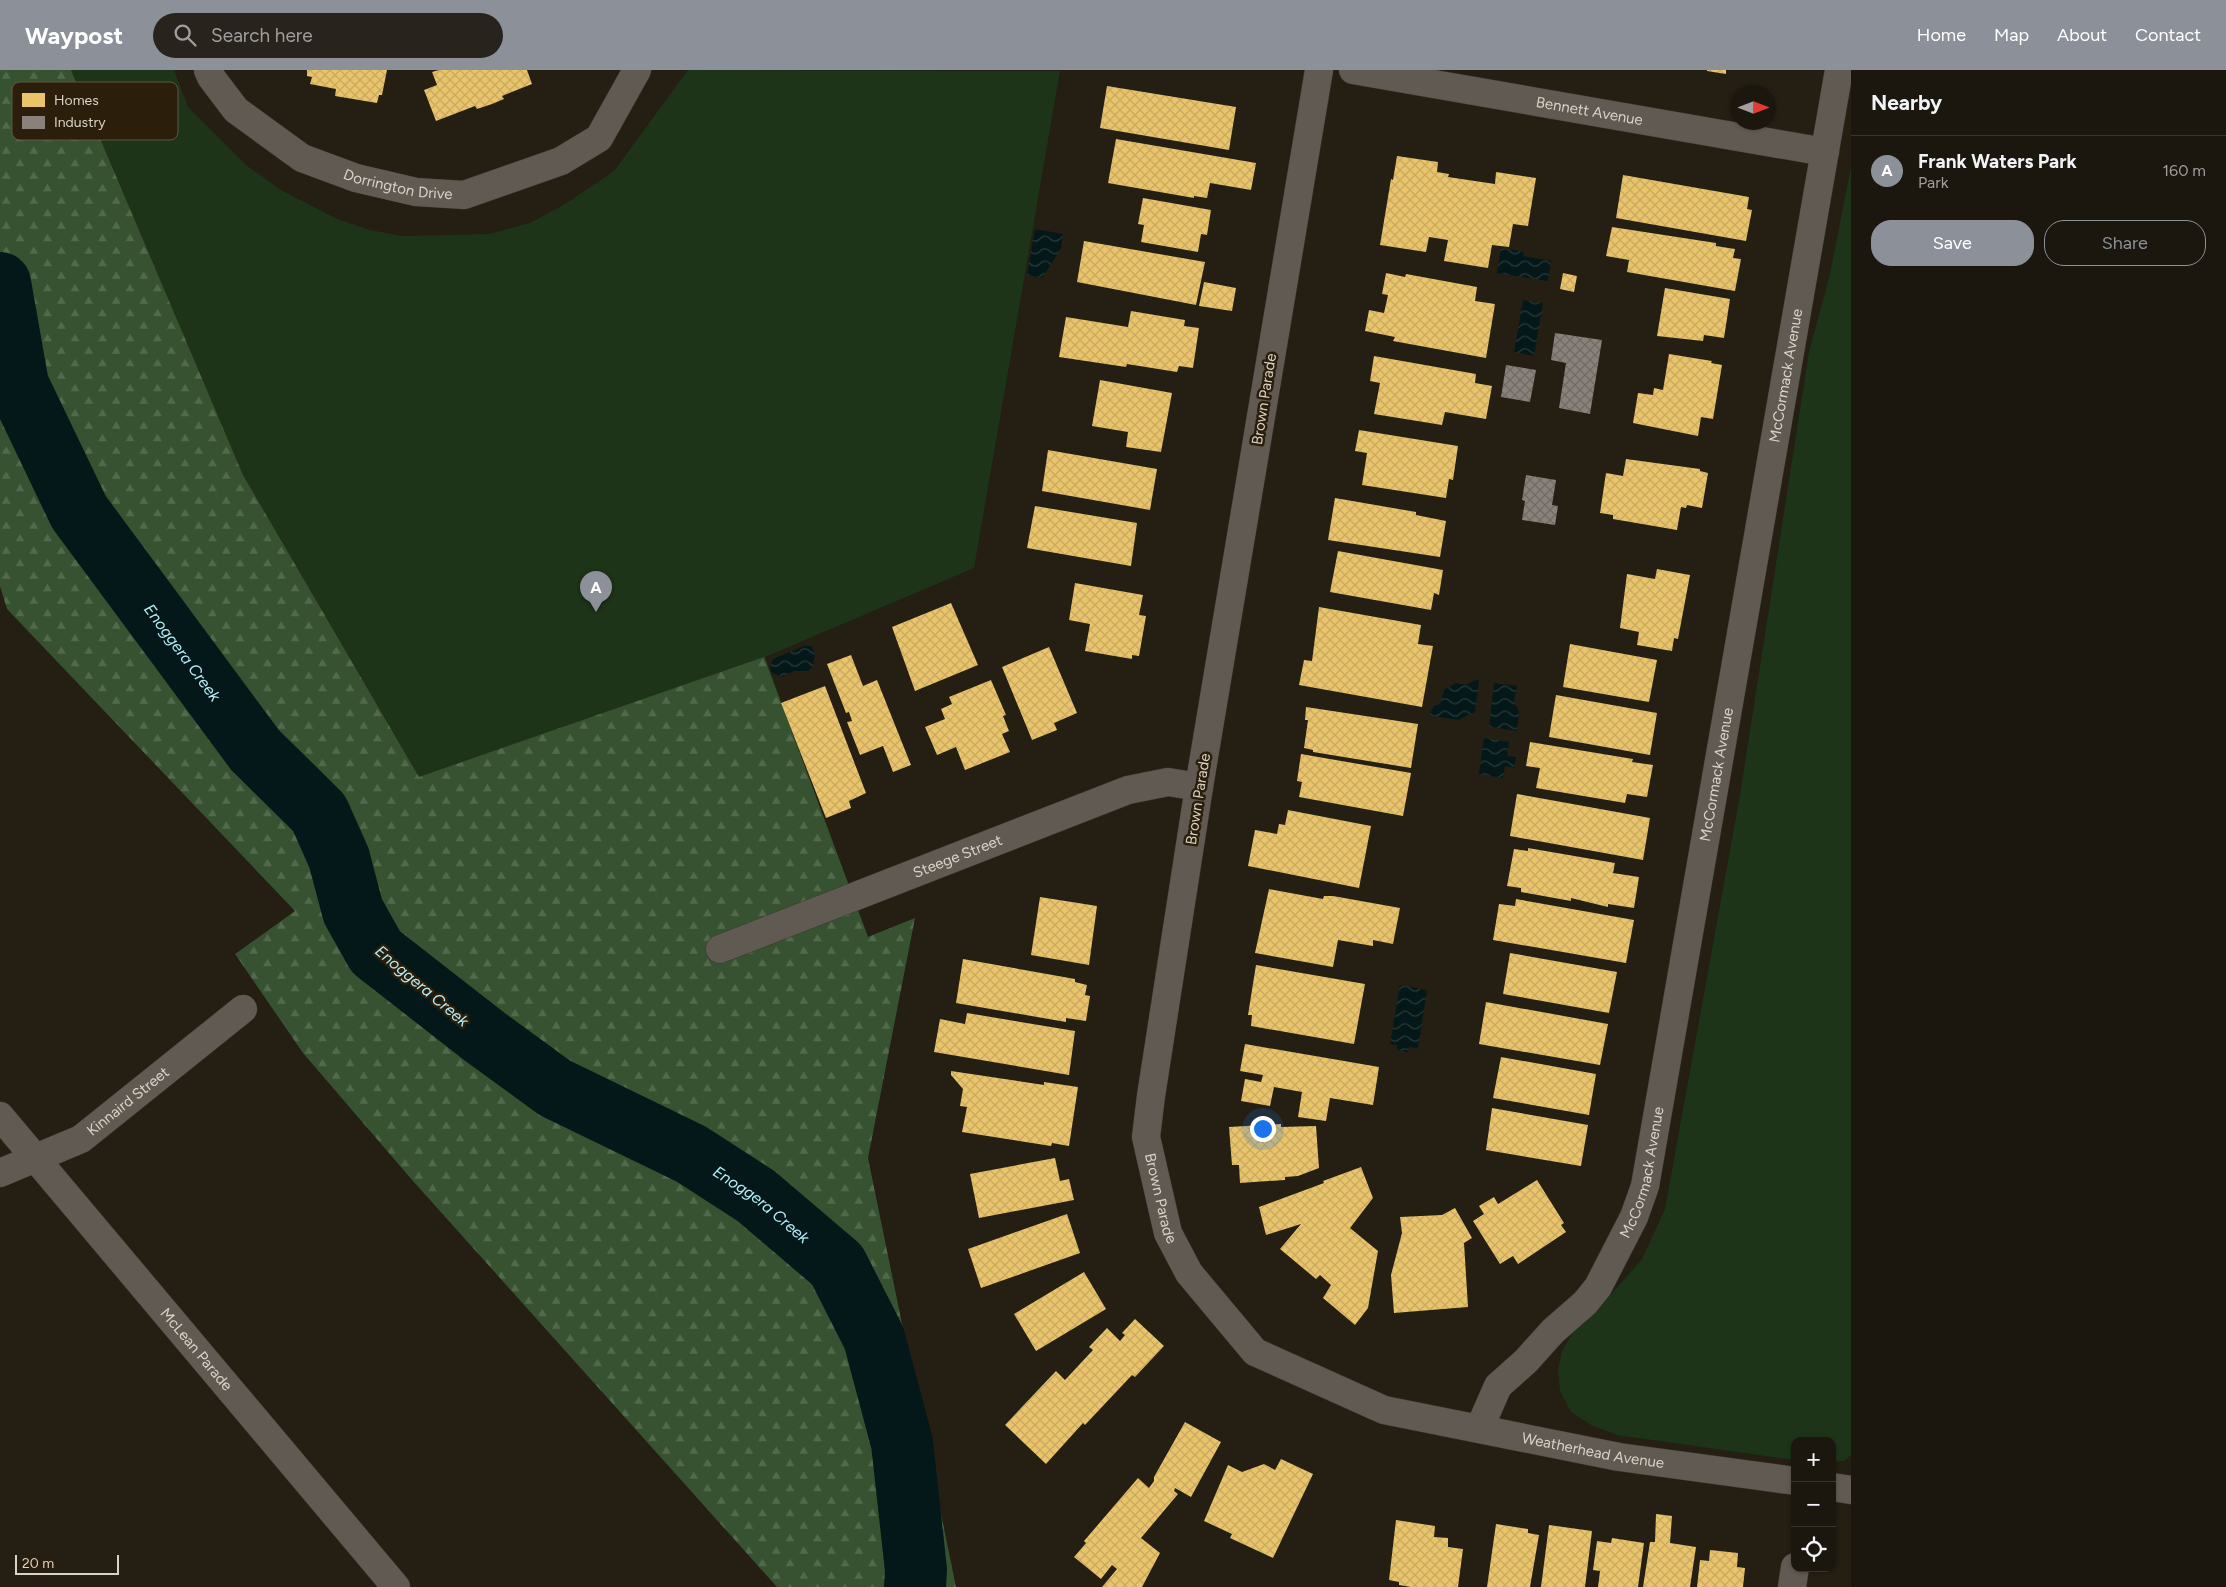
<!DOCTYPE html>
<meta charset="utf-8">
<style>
body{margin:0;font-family:Figtree,sans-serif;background:#28231c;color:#f1f3f6}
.controls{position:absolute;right:15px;bottom:15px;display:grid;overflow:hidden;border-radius:10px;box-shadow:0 1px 4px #0004}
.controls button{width:45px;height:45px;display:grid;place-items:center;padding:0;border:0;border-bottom:1px solid #39352e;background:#1b160e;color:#f1f3f6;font:25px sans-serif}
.compass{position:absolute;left:1731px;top:15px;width:45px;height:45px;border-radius:50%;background:#1b160e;box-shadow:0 1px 4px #0004;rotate:90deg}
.scale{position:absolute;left:15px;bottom:12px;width:104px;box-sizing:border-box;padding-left:5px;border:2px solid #dad2c6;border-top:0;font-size:14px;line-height:18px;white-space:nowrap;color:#dad2c6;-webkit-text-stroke:4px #2b1f0c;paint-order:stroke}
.you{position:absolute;left:1262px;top:1058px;width:18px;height:18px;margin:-12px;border:4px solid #fff;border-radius:50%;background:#1a73e8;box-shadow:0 0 0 8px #1a73e833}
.badge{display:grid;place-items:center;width:32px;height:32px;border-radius:50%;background:#8c9099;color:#fff;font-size:16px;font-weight:700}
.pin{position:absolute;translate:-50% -41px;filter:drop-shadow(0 1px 2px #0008)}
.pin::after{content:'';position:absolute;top:26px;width:18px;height:15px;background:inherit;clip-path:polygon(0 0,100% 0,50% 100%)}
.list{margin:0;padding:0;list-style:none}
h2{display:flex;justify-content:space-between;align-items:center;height:65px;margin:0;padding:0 20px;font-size:21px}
h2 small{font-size:16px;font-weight:400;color:#a09f9e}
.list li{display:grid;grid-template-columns:32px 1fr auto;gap:15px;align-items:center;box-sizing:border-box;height:70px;padding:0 20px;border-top:1px solid #39352e}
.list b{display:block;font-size:19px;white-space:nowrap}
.list p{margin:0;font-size:16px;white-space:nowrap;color:#a09f9e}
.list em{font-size:16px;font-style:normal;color:#a09f9e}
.actions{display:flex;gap:10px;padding:15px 20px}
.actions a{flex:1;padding:11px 0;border:1px solid #8c9099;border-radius:20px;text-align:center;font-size:18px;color:#8c9099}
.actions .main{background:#8c9099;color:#fff}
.icon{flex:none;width:28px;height:28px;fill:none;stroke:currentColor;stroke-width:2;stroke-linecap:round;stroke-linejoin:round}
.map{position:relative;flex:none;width:1851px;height:1517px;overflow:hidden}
header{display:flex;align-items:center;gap:30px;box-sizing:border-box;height:70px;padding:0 25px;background:#8c9099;color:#fff}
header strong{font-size:24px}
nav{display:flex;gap:28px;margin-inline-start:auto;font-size:18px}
.search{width:350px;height:45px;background:#28231c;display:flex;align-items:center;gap:12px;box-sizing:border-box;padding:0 18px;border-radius:28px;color:#a09f9e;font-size:19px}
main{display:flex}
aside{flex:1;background:#1b160e}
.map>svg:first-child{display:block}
.green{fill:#1e3419}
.forest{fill:url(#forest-firs)}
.water{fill:url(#water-waves)}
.homes{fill:url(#homes-cross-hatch)}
.industry{fill:url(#industry-cross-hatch)}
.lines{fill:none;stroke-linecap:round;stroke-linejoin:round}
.river{stroke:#051819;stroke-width:62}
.street-casing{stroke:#3e3831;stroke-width:29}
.street{stroke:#605a52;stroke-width:28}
.labels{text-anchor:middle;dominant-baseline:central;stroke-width:5;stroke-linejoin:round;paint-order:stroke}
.street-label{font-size:15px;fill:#dad2c6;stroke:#2b1f0c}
.water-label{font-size:16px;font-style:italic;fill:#b4eef8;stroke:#2b1f0c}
.key{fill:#2b1f0c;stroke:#605544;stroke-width:1}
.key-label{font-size:14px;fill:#dad2c6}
</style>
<header>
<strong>Waypost</strong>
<div class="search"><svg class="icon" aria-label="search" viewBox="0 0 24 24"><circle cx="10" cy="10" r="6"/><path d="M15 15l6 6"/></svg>Search here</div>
<nav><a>Home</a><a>Map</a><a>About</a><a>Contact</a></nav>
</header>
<main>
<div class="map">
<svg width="1851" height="1517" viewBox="0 0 1851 1517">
<defs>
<pattern id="forest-firs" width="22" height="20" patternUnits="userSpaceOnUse" patternTransform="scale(1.25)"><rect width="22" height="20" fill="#365230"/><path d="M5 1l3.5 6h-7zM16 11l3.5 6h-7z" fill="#526a4c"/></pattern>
<pattern id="water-waves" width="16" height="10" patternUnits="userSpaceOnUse" patternTransform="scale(1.25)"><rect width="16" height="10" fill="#051819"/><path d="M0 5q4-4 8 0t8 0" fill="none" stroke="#293939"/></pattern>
<pattern id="homes-cross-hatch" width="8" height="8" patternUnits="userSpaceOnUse" patternTransform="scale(1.25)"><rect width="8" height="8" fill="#e9c46a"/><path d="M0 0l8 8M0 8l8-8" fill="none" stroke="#c7a961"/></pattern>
<pattern id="industry-cross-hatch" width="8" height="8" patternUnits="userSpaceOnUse" patternTransform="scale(1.25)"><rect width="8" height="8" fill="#8a817c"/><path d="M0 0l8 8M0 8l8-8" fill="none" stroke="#706a65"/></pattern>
</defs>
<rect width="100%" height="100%" fill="#241e13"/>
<!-- green -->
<g class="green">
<polygon points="71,0 174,0 188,37 246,95 281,120 337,149 370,160 402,166 489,164 530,153 565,134 614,101 688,0 1060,1 974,498 765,587 868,867 915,848 413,1111 303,983 419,707 243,405"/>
<polygon points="1851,97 1851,1385 1844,1391 1832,1392 1832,1371 1795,1371 1795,1390 1617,1365 1591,1355 1571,1342 1560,1321 1558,1301 1562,1281 1572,1264 1594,1244 1642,1189 1665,1139 1740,725 1809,282 1830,204"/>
</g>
<!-- forest -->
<polygon class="forest" points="0,0 71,0 243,405 419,707 764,587 868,867 915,848 868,1088 956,1517 777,1517 413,1111 303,983 235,884 295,841 7,539 0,516"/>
<!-- water -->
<g class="water">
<polygon points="1035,159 1063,164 1061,179 1042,208 1027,205"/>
<polygon points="1501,178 1524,182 1523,186 1551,191 1548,211 1497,203"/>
<polygon points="1523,230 1543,233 1534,286 1514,282"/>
<polygon points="804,576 811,576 815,583 813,596 808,601 794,601 782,607 771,602 770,597 773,589"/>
<polygon points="1476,610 1479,610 1475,642 1458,650 1429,645 1434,636 1440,634 1444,620 1456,613 1466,615"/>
<polygon points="1494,613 1517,616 1514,631 1519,642 1517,661 1489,657"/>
<polygon points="1484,668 1509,672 1507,686 1516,687 1514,698 1505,696 1503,708 1479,704"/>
<polygon points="1400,915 1427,920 1418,978 1409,977 1408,982 1397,980 1397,975 1390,974"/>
</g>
<!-- homes -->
<g class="homes">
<polygon points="307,0 387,0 382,25 379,25 377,33 335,26 336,19 310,14 312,7 307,6"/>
<polygon points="439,0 527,0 532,14 502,26 504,29 492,34 477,39 475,36 436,51 424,20 437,15 432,2"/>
<polygon points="1707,0 1726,0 1726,4 1707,1"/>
<polygon points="1107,16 1236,37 1229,80 1100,58"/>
<polygon points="1116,69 1256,93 1251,120 1210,113 1207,128 1194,126 1194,128 1108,113"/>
<polygon points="1397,86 1438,92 1437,102 1449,104 1448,107 1495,114 1496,102 1536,108 1528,156 1513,154 1509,177 1492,175 1488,198 1444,191 1448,170 1429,167 1426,182 1380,175 1391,109 1393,110"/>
<polygon points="1623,105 1749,127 1747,139 1752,140 1746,171 1616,148"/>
<polygon points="1143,128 1211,140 1207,165 1201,164 1198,182 1141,172 1144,155 1138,154"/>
<polygon points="1612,157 1716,173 1716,176 1735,179 1733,188 1741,189 1735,221 1627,202 1629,190 1606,186"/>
<polygon points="1084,171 1205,192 1196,235 1077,212"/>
<polygon points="1386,203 1405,207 1406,204 1477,217 1475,231 1495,234 1486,288 1393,271 1395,267 1365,261 1369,240 1384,243 1388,225 1382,224"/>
<polygon points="1563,203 1577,206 1574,222 1560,219"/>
<polygon points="1204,212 1236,218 1232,241 1199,236"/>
<polygon points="1665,218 1730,229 1724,268 1704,265 1703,271 1657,266"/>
<polygon points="1131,241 1185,250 1184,256 1199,258 1193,298 1179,296 1177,302 1127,294 1126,297 1059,287 1066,247 1128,257"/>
<polygon points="1669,284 1712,291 1711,293 1722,295 1713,349 1701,347 1698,366 1633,353 1638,323 1653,325 1654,318 1663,320"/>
<polygon points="1374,286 1476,304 1475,313 1492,316 1486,349 1445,342 1442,355 1374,344 1380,313 1370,311"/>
<polygon points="1100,310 1172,323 1161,382 1126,377 1128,362 1092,356"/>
<polygon points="1359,360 1458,376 1453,410 1449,409 1446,428 1362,415 1367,383 1355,381"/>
<polygon points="1048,380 1157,399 1150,440 1042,421"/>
<polygon points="1626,389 1700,399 1700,401 1708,403 1702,438 1687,435 1686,438 1681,437 1677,460 1613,449 1613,445 1600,443 1606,403 1623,406"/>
<polygon points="1335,428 1416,442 1416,445 1446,451 1440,487 1328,470"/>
<polygon points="1035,436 1137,453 1131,496 1027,478"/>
<polygon points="1338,481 1443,500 1439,525 1434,523 1431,540 1330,522"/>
<polygon points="1657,499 1690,505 1678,569 1674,568 1672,581 1637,575 1639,562 1620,558 1627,504 1655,509"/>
<polygon points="1075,513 1143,525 1139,545 1146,546 1139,586 1132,585 1132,589 1085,581 1090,554 1069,550"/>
<polygon points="951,533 978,595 915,621 892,557"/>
<polygon points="1319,537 1421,555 1418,574 1433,576 1422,637 1299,615 1304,590 1312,591"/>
<polygon points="1570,574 1657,590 1649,632 1563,617"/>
<polygon points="1049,577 1077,643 1054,653 1057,660 1032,670 1002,597"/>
<polygon points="851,585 863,616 877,610 911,695 893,702 883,676 860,685 847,652 852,651 849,642 846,643 827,594"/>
<polygon points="991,610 1006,645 1003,646 1009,661 1002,664 1010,682 965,700 956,677 937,685 925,657 945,649 941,639 952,634 949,627"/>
<polygon points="825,616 866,723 849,731 851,738 826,748 781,633"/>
<polygon points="1556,625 1657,643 1650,685 1549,667"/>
<polygon points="1306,637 1418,654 1411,698 1313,682 1313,680 1304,678 1308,650 1305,650"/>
<polygon points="1530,672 1633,689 1632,692 1653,695 1647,727 1627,724 1625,733 1536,718 1540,698 1526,696"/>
<polygon points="1301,684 1411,703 1403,746 1299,727 1302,712 1297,711"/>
<polygon points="1517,724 1650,748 1643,790 1510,766"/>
<polygon points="1288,740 1371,756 1359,818 1248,796 1255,760 1277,764 1279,754 1285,755"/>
<polygon points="1528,778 1615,793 1613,803 1639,807 1634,838 1608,834 1608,837 1571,828 1571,831 1521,822 1521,818 1507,816 1514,779 1528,781"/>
<polygon points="1269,819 1323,829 1324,826 1333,826 1400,838 1393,874 1373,870 1373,876 1338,870 1333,897 1255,883"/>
<polygon points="1040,827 1097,836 1089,895 1031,885"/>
<polygon points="1516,829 1634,850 1626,893 1493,870 1499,834 1515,836"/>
<polygon points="1510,883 1617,902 1609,943 1503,924"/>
<polygon points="963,889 1075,909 1075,912 1087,915 1085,925 1090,926 1086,951 1066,948 1066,952 956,933"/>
<polygon points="1256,895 1365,914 1354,974 1251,956 1252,945 1248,945"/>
<polygon points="1486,932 1608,954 1600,995 1479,974"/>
<polygon points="967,943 1075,961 1069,1005 934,982 940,949 965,954"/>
<polygon points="1245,974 1379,997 1373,1035 1330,1028 1326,1051 1298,1047 1302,1022 1274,1017 1270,1036 1241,1031 1245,1009 1261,1012 1263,1005 1240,1001"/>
<polygon points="1501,987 1596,1004 1589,1045 1493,1028"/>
<polygon points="951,1001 1044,1015 1044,1012 1078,1017 1069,1076 1052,1073 1051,1076 962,1062 967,1037 960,1036 963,1019 951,1005"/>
<polygon points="1492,1038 1588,1055 1581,1096 1486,1080"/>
<polygon points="1281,1054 1281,1057 1316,1056 1319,1098 1298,1106 1285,1107 1285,1110 1240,1113 1239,1095 1232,1095 1229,1057"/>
<polygon points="1055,1088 1060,1111 1069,1109 1074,1130 979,1148 970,1104"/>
<polygon points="1361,1097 1373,1128 1350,1158 1378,1181 1368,1238 1355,1255 1323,1228 1331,1215 1320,1205 1316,1209 1280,1179 1301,1154 1266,1165 1259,1137 1324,1113 1323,1111"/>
<polygon points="1537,1110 1564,1153 1561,1155 1566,1162 1518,1194 1513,1186 1500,1194 1473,1151 1484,1144 1479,1136 1494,1127 1498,1134"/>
<polygon points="1455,1138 1472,1168 1464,1173 1468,1237 1394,1243 1391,1205 1402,1163 1400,1147 1442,1145"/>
<polygon points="1067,1144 1080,1183 981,1218 968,1179"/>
<polygon points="1084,1202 1106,1239 1036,1281 1014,1244"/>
<polygon points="1135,1249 1164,1276 1135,1307 1132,1305 1085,1355 1083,1353 1046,1394 1005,1355 1056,1301 1065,1310 1093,1280 1089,1277 1107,1258 1120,1271 1125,1265 1122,1263"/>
<polygon points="1185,1352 1221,1372 1191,1427 1175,1418 1174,1421 1178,1424 1141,1468 1160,1483 1142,1517 1102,1517 1117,1499 1112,1495 1101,1509 1074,1487 1086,1473 1084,1471 1138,1408 1149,1418 1154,1411 1154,1407"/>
<polygon points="1281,1389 1313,1404 1273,1488 1230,1468 1232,1464 1204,1451 1228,1395 1242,1402 1264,1394 1275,1400"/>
<polygon points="1656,1444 1672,1446 1670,1473 1696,1477 1690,1517 1643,1517 1650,1472 1655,1472"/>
<polygon points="1396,1450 1435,1456 1434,1467 1448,1468 1448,1477 1463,1479 1458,1517 1411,1517 1399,1515 1399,1512 1389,1510"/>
<polygon points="1496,1454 1528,1459 1528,1463 1539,1465 1530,1517 1487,1517"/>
<polygon points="1549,1455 1592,1461 1585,1517 1541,1517"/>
<polygon points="1612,1468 1644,1473 1638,1517 1598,1517 1600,1501 1593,1500 1597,1471 1611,1473"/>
<polygon points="1710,1480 1738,1483 1737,1497 1745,1498 1743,1517 1697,1517 1700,1490 1709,1491"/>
</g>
<!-- industry -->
<g class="industry">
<polygon points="1555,263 1602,270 1590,344 1559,338 1566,293 1551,290"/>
<polygon points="1506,295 1536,300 1530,332 1501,327"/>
<polygon points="1526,405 1556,410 1552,435 1558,436 1555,455 1522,450 1525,431 1522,430"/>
</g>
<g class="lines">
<!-- river -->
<path class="river" id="s1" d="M0,213L18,315L79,442L255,680L319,743L339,788L353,841L376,882L485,967L555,1018L691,1084L756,1126L837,1195L874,1268L902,1373L916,1500L915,1517"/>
<!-- street casing -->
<g class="street-casing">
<g id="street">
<path id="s2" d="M208,0L211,7L236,40L302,88L356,108L416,122L464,125L561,91L599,68L637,0"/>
<path id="s3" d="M1319,0L1199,717L1151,1026L1146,1067L1168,1163L1189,1203L1255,1282L1384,1340L1619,1387L1795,1411"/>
<path id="s4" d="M1353,0L1825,82"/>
<path id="s5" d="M720,879L1128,720L1168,712L1199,717"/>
<path id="s6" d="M0,1046L396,1517"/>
<path id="s7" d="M0,1103L81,1069L243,939"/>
<path id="s8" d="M1480,1357L1498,1316L1526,1291L1553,1261L1585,1233L1598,1217L1634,1147L1645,1116L1839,0"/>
<polyline points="1832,1417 1851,1420"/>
<polyline points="1792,1517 1795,1497"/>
</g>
</g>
<!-- street -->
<use href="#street" class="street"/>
</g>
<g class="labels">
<!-- street labels -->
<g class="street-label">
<text stroke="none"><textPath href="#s4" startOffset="240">Bennett Avenue</textPath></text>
<text stroke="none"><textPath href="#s2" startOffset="231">Dorrington Drive</textPath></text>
<text stroke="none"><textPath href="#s8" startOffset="1120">McCormack Avenue</textPath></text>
<text transform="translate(1264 329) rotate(-81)">Brown Parade</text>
<text stroke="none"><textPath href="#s8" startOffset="715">McCormack Avenue</textPath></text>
<text transform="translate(1198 729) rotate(-81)">Brown Parade</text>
<text stroke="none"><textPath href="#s5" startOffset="255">Steege Street</textPath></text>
<text stroke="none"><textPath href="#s7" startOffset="148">Kinnaird Street</textPath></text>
<text stroke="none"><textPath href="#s8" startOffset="310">McCormack Avenue</textPath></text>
<text stroke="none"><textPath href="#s3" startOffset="1144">Brown Parade</textPath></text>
<text stroke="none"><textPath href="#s6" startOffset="305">McLean Parade</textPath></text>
<text stroke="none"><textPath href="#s3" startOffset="1682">Weatherhead Avenue</textPath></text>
</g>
<!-- water labels -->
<g class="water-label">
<text stroke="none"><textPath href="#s1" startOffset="419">Enoggera Creek</textPath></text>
<text transform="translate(422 916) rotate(40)">Enoggera Creek</text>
<text stroke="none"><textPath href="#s1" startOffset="1244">Enoggera Creek</textPath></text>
</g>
</g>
<!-- legend -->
<rect x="12" y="12" width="166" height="58" rx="8" class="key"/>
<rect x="22" y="23" width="23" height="14" fill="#e9c46a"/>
<rect x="22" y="46" width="23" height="13" fill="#8a817c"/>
<g class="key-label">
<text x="54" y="35">Homes</text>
<text x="54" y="57">Industry</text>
</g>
</svg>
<div class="controls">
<button>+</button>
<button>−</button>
<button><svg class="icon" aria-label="locate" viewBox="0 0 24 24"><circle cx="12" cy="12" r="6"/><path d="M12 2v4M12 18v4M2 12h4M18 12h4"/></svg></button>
</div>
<svg class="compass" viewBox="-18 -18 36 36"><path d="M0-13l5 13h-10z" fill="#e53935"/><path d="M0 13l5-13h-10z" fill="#a09f9e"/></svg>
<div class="scale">20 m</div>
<div class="you"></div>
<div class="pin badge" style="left:596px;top:542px">A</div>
</div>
<aside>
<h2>Nearby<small></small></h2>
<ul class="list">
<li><span class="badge">A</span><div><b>Frank Waters Park</b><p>Park</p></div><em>160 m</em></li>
</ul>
<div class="actions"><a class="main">Save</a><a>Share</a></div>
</aside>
</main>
